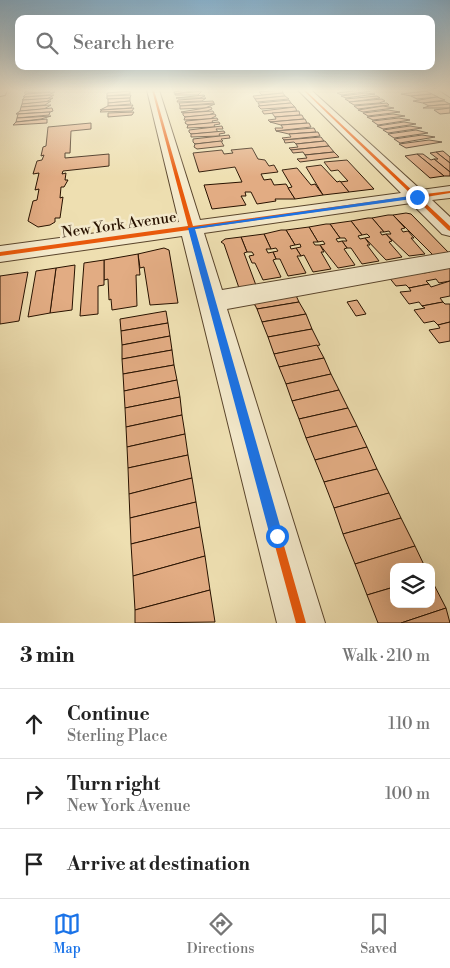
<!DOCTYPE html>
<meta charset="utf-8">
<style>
body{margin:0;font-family:"Libre Bodoni",serif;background:#f2f2f2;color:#222}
.controls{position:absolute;right:15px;bottom:15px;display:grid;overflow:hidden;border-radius:10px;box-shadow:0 5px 20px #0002}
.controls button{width:45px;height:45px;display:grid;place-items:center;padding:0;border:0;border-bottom:1px solid #e0e0e0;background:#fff;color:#222;font:25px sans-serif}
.stop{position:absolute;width:15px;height:15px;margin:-11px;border:4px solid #1a73e8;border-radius:50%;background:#fff}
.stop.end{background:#1a73e8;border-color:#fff;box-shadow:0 1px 5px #0008}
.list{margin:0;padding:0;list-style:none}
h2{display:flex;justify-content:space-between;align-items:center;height:65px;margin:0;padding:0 20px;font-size:21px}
h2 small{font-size:16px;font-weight:400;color:#767676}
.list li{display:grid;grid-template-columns:32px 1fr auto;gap:15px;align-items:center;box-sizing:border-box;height:70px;padding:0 20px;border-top:1px solid #e0e0e0}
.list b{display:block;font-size:19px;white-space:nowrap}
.list p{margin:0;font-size:16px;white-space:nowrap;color:#767676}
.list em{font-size:16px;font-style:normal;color:#767676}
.icon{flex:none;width:28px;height:28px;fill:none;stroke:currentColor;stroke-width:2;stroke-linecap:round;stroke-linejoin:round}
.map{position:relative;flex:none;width:450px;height:623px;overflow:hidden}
.search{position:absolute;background:#fff;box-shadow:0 5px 20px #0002;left:15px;right:15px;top:15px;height:55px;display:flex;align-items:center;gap:12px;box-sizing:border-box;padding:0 18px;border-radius:10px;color:#767676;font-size:19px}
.sheet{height:275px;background:#fff}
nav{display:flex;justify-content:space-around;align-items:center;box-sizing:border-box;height:70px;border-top:1px solid #e0e0e0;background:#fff;font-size:14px;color:#767676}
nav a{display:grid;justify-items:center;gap:2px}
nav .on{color:#1a73e8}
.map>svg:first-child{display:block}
.building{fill:#e2ac83;stroke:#281200}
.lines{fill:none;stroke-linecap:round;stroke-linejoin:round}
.minor-casing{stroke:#5a452c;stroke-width:2}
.minor{fill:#f4eacc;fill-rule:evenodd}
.cycleway-casing{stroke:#f4eacc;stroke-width:3}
.cycleway{fill:#e8590c;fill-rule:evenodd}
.route{fill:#1a73e8}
.labels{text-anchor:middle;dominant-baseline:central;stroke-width:5;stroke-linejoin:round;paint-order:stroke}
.far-street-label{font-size:15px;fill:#281200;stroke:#f4eacc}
</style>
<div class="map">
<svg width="450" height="623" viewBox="0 0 450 623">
<rect width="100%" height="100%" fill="#eedfb1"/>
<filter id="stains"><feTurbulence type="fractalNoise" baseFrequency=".004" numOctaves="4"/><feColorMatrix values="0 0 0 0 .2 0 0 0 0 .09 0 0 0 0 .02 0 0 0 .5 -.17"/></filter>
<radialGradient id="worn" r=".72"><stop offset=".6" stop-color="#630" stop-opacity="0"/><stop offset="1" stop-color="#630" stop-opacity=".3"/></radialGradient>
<!-- building -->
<g class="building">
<polygon points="51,90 49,92 24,93 27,91 55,90"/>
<polygon points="198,90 175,94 174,92 186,90 202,90"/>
<polygon points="282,90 283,93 262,95 259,92"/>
<polygon points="361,90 371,91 342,95 337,93"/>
<polygon points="130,91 130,94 107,96 107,93"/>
<polygon points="202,91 198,95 175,95 175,94"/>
<polygon points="426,91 432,94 411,96 401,94"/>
<polygon points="55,92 48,95 23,97 26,94"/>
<polygon points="283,93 285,96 255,99 253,96"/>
<polygon points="366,93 375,94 346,98 341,96"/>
<polygon points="432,94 438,97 417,99 411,96"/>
<polygon points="54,95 47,99 22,100 25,97"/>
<polygon points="131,95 130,98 107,99 107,96"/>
<polygon points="204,95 205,96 200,98 176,98"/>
<polygon points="285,96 289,99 257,102 255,99"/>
<polygon points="377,96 380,98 350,102 345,99"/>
<polygon points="437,97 445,100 423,103 413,101"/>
<polygon points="53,98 46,102 22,104 23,100"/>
<polygon points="130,98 130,101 108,103 108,99"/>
<polygon points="206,98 202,101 177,102 178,100"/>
<polygon points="382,99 385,101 379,103 354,105 349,102"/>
<polygon points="289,100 291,103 260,106 258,103"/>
<polygon points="51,101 45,105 21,107 22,104"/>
<polygon points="130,101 131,104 108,106 108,103"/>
<polygon points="213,101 214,103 180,106 179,103"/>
<polygon points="444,101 450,104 429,106 423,103"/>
<polygon points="291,103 295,107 261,109 258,106"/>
<polygon points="387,103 389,105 358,109 354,106"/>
<polygon points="215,104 205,108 180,109 180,106"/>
<polygon points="450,104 450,108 423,108 429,106"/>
<polygon points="51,105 44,109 20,111 21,107"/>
<polygon points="133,105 131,108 100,110 108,106"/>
<polygon points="383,106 394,108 363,112 358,110"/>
<polygon points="211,107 212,109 207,111 183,113 181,112"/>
<polygon points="295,107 297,111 264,114 262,111"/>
<polygon points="52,108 53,111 50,112 16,114 20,111"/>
<polygon points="134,108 132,111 100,112 102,110"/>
<polygon points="450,108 450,113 440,114 434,110"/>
<polygon points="388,110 400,112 368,116 363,113"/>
<polygon points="213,111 214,113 208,115 185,117 183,115 183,113"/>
<polygon points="299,111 300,115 275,117 272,113"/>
<polygon points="50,112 49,115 17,118 18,114"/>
<polygon points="134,112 132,115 108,117 108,113"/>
<polygon points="215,114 216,116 210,119 184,120 185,117"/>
<polygon points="393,114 405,116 373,120 367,117"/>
<polygon points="302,115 304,119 270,122 268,120 276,119 275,117"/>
<polygon points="51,116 41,119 16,122 17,118"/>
<polygon points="217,118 218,120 212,121 213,123 188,125 185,123 186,121"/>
<polygon points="399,118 410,120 378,125 372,121"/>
<polygon points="47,119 47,123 13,125 16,122"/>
<polygon points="305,119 307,123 281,125 270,122"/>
<polygon points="219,122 220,124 214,125 215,127 187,128 188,125"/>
<polygon points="404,122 416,124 383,129 377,126"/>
<polygon points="91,123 91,129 71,131 70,153 65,153 65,158 109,154 109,166 63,171 62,174 66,173 65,180 68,180 64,187 61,187 60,198 63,197 60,218 55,218 55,222 50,225 38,227 28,221 33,201 37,200 39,189 35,190 39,173 33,174 37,161 42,160 44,155 41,156 43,147 46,146 48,127"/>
<polygon points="309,123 311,127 276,131 275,128 283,128 281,125"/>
<polygon points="222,126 223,129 216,129 218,132 191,134 189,132 189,130"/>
<polygon points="410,126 422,128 388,133 383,130"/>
<polygon points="314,128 316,132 289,134 276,131"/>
<polygon points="416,130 428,133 394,138 388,134"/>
<polygon points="224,131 225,133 219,134 220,136 191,137 191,134"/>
<polygon points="318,132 320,136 284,140 282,138 291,137 289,134"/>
<polygon points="229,135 230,138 221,139 223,141 195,144 193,142 193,139"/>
<polygon points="422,135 435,137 400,143 394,139"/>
<polygon points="321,137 324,141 296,144 294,142 285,143 284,140"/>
<polygon points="429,140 442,142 406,148 399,144"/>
<polygon points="221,141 224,146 197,149 194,147 195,144"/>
<polygon points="325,141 329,146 291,150 289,148 298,147 296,144"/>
<polygon points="329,146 334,152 305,155 303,152 293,153 291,150"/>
<polygon points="252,148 258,159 265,160 269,166 274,165 278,172 261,174 264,180 271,179 274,185 286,184 295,199 275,199 276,201 257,204 251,192 245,192 246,196 241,196 246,205 212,209 204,185 242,182 235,167 199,172 193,153 222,150 224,154 233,153 231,150"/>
<polygon points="443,151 450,157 450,163 436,152"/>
<polygon points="334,152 339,157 300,162 297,159 307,158 305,155"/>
<polygon points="436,152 450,163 450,172 434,159 438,159 430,153"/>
<polygon points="417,154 423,154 431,160 434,159 450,172 450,176 444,176"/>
<polygon points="417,154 444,176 430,178 405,156"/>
<polygon points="347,160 374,189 349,192 340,182 348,181 338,170 331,171 324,162"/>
<polygon points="321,165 337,182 340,181 349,192 323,195 306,167"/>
<polygon points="297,168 311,185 315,184 323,195 295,199 288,188 292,187 282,170"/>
<polygon points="406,213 411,214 450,254 450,259 437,259 393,215"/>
<polygon points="388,215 393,215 405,228 401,229 403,232 408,231 414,238 411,238 425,254 409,256 386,234 391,234 389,231 384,232 372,218"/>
<polygon points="368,218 372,218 384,232 380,232 382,235 386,234 392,241 389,242 402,257 386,260 365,238 370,237 367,234 362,235 351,221"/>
<polygon points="351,221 362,235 358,236 360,239 365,238 370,245 367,245 379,261 362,264 351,248 347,248 342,241 347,241 345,238 340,238 330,224"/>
<polygon points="326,224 330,224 340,238 336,239 338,242 342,241 347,248 344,249 355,265 338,268 320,245 325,244 323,241 318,242 309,227"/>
<polygon points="309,227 318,242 313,242 315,245 320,245 324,252 321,252 331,269 313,272 304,255 301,256 296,248 301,247 300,244 295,245 286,230"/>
<polygon points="281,230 286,230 295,245 290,246 291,249 296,248 301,256 297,256 306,273 288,276 280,259 276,259 273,252 278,251 276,248 271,249 264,234"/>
<polygon points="264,234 271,249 266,249 268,253 273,252 276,259 273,260 281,277 263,280 255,263 252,263 249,256 254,255 252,252 247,252 241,237"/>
<polygon points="241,237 247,252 244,253 257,288 239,288 224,244 221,242 225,239"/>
<polygon points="164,248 169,250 178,303 150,305 144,267 140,268 138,254"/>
<polygon points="138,254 140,275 136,275 137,306 112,310 111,299 109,300 108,279 104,280 104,260"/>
<polygon points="104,260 104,285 98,286 98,314 80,316 84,263"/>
<polygon points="450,263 450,281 439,283 436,279 426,281 429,284 409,288 406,285 396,286 388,276 422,270 424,273 430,272 425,267"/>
<polygon points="75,265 72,310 50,313 56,268"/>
<polygon points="56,268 50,313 28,317 36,271"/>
<polygon points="28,272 19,321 0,324 0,276"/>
<polygon points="450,281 450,296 440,298 443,302 422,306 419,302 409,304 400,292 411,291 409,288 429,284 431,287"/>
<polygon points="293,289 299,302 257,309 255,305 250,303"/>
<polygon points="357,300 366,314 356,316 347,302"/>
<polygon points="299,302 306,314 262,322 257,309"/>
<polygon points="443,302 445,304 450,304 450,322 438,325 434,321 424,323 414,310 425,308 422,306"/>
<polygon points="166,311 168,323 121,331 120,319"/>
<polygon points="306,314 312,329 268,337 262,322"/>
<polygon points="450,322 450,341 439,343 429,330 440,328 438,325"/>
<polygon points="168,323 170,336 122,345 121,331"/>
<polygon points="312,329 320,345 274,354 268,337"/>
<polygon points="170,336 172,350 122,359 122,345"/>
<polygon points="317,345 324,358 279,367 274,354"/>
<polygon points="172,350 174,365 123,374 122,359"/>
<polygon points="324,358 331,374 286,384 279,367"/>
<polygon points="174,365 177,380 124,391 123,374"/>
<polygon points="331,374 339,390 292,401 286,384"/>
<polygon points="177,380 180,397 125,408 124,391"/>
<polygon points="339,390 348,408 299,419 292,401"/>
<polygon points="180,397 182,415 126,427 125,408"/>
<polygon points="348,408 357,426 306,438 299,419"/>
<polygon points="182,415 185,434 127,447 126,427"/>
<polygon points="357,426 367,447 315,460 306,438"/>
<polygon points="185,434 188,455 128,468 127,447"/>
<polygon points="367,447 377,469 324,482 315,460"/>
<polygon points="188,455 192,478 129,494 128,468"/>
<polygon points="377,469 389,493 334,508 324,482"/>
<polygon points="192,478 196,502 130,518 129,494"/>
<polygon points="389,493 401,518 343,534 334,508"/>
<polygon points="196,502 200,527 131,544 130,518"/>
<polygon points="401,518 415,546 355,564 343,534"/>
<polygon points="200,527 205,556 133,576 131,544"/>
<polygon points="415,546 425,567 394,567 394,587 367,595 355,564"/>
<polygon points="205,556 210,590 135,610 133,576"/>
<polygon points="431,579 446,608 401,623 378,623 367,595 394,587 394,604 431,604"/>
<polygon points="210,590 215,622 135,623 135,610"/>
<polygon points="446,608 450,623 401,623"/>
</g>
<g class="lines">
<!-- minor casing -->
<g class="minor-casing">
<g id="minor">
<polygon points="0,90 7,90 5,95 0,96"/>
<polygon points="147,90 159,90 200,220 401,193 298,90 311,90 421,190 450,186 450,198 432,200 450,217 450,236 442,234 411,203 204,233 222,290 450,252 450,268 227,309 325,623 277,623 182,236 0,262 0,246 179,222"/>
<polygon points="439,90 450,90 450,97"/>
</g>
</g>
<!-- minor -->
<use href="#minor" class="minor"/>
<!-- cycleway casing -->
<g class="cycleway-casing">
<polygon id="cycleway" points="152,90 154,90 193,226 413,196 303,90 305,90 417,195 450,191 450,193 420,198 450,226 450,231 448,230 415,198 194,229 306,623 296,623 189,230 0,256 0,252 188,226"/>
</g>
<!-- cycleway -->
<use href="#cycleway" class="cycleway"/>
</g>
<!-- sky -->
<linearGradient id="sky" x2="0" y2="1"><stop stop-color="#89b6d4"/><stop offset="0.51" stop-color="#f7f1dc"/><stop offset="1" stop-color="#f7f1dc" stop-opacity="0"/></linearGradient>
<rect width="450" height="177" fill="url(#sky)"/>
<!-- route -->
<polygon class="route" points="417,195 419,198 195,229 283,536 281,540 277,542 272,540 270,536 188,228"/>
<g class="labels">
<!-- far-street labels -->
<g class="far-street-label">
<text transform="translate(119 225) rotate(-8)">New York Avenue</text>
</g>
</g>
<rect width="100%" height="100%" filter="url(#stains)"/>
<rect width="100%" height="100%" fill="url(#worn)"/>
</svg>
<div class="controls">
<button><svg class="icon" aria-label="layers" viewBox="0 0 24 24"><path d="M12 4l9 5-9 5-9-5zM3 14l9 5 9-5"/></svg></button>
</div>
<div class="stop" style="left:277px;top:536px"></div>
<div class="stop end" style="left:417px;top:197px"></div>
<div class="search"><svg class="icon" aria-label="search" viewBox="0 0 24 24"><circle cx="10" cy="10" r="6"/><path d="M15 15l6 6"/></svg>Search here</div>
</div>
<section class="sheet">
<h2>3 min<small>Walk · 210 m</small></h2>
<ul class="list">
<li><svg class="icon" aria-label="ahead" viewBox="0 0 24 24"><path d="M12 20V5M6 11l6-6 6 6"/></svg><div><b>Continue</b><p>Sterling Place</p></div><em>110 m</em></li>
<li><svg class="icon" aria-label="right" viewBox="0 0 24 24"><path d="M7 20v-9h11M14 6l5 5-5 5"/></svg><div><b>Turn right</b><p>New York Avenue</p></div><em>100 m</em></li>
<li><svg class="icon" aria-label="arrive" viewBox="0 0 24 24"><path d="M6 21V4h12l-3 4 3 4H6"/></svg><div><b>Arrive at destination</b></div></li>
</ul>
</section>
<nav>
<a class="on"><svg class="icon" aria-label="map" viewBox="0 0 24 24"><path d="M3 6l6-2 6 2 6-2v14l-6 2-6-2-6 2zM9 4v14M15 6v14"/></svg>Map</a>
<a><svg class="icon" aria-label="directions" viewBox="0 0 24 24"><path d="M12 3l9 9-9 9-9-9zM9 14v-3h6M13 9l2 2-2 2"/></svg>Directions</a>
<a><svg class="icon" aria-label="saved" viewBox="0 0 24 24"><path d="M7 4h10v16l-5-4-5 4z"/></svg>Saved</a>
</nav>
